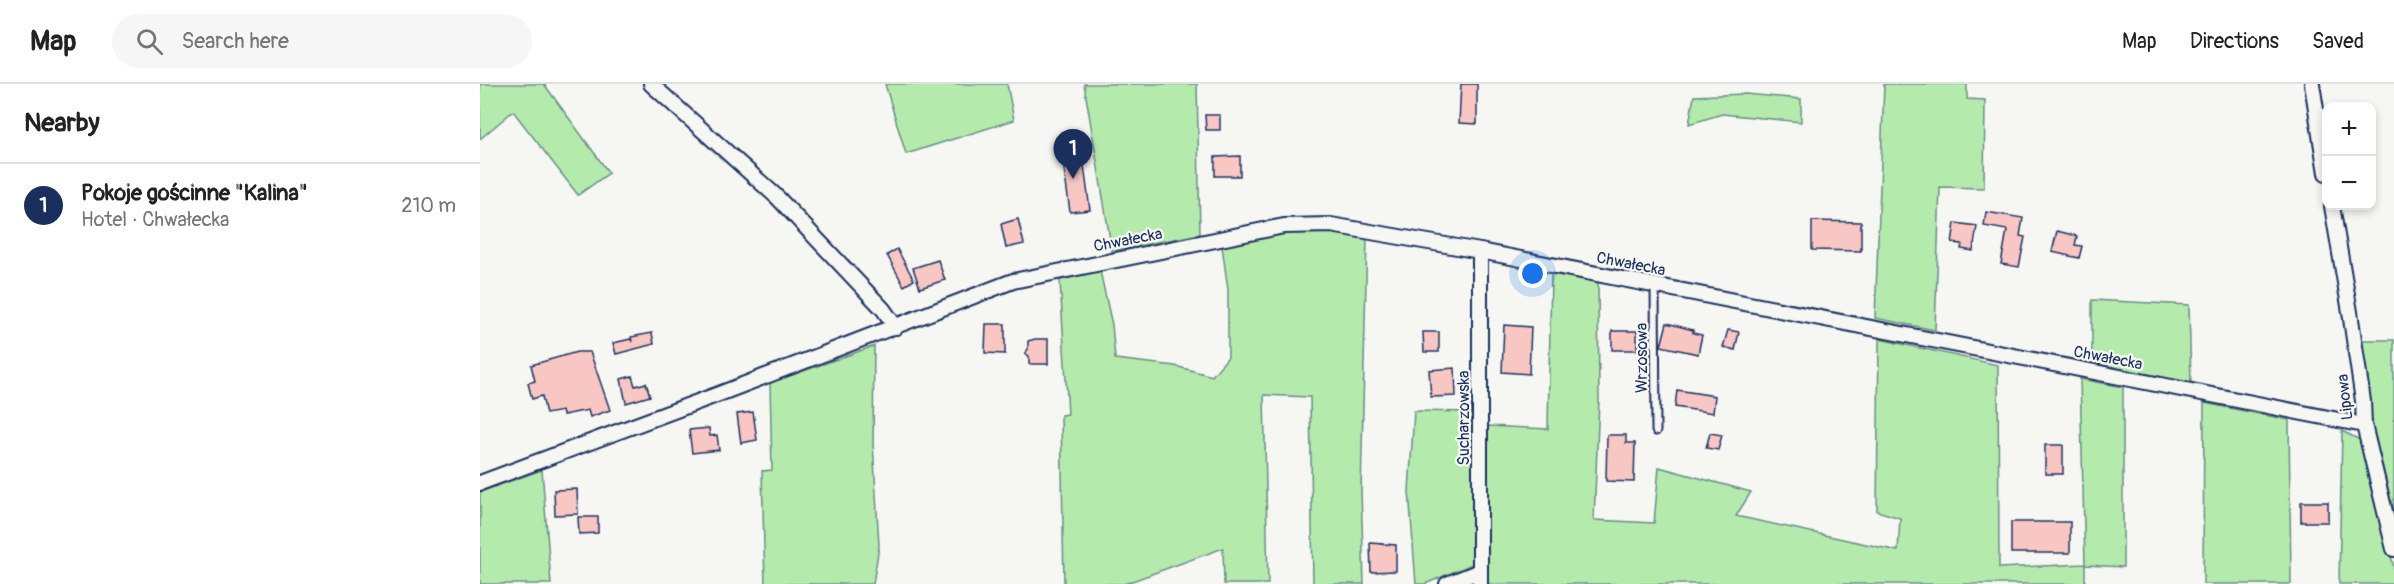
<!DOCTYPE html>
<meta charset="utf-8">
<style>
body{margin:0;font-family:Pangolin,sans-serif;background:#f6f6f6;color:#222}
.controls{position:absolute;right:18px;top:18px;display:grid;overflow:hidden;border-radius:12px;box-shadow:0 3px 9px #0003}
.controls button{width:54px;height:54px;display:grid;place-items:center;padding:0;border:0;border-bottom:2px solid #e0e0e0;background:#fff;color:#222;font:30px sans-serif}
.you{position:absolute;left:1053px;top:190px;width:21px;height:21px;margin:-15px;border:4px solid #fff;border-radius:50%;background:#1a73e8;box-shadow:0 0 0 9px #1a73e833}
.badge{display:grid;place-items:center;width:39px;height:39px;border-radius:50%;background:#1b2f5e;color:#fff;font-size:20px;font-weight:700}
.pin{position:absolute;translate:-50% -50px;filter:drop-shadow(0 2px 3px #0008)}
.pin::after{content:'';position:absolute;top:32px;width:21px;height:18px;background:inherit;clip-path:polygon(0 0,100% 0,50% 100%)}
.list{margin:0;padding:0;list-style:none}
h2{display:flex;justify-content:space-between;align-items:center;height:78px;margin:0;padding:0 24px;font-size:26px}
h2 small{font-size:20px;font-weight:400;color:#767676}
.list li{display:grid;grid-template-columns:39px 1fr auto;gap:18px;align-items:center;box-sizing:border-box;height:84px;padding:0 24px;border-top:2px solid #e0e0e0}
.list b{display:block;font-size:22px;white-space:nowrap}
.list p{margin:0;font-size:20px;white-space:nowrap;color:#767676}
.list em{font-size:20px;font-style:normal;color:#767676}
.icon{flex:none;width:33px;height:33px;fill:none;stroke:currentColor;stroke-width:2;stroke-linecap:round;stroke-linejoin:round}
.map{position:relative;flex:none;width:1914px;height:500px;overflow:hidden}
header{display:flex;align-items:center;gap:36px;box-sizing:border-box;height:84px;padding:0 30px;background:#fff;border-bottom:2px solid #e0e0e0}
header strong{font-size:28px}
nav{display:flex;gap:33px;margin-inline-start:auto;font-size:21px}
.search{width:420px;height:54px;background:#f6f6f6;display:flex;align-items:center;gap:15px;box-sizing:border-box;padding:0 21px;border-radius:33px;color:#767676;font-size:22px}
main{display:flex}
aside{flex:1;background:#fff}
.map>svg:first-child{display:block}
.green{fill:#b4ebad;stroke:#688d86;stroke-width:1.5}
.building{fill:#f8c7c4;stroke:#1b2f5e;stroke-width:1.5}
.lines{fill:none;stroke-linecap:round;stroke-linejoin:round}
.lane-casing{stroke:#1b2f5e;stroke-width:11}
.street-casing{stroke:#1b2f5e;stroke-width:18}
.lane{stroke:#f6f6f2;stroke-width:7}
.street{stroke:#f6f6f2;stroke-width:14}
.labels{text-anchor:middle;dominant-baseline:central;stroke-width:4.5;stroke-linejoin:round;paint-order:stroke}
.street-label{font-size:16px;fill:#1b2f5e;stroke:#f6f6f2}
</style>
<header>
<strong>Map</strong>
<div class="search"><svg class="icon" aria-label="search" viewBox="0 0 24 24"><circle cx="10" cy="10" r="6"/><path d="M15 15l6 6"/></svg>Search here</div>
<nav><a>Map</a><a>Directions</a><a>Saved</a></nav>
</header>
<main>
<aside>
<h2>Nearby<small></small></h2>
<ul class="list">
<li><span class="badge">1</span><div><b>Pokoje gościnne &quot;Kalina&quot;</b><p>Hotel · Chwałecka</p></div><em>210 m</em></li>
</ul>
</aside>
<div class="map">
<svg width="1914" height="500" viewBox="0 0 1914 500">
<rect width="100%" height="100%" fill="#f6f6f2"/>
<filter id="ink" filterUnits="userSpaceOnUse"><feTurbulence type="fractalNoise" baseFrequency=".0167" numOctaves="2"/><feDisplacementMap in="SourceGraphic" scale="12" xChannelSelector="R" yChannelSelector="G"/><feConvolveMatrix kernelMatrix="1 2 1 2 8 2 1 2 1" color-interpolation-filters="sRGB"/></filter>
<g filter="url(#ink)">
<!-- green -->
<g class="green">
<polygon points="0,0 64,0 129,89 98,111 33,27 0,55"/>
<polygon points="405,0 527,0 534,36 426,70"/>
<polygon points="604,0 717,0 720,150 632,167"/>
<polygon points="1404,0 1487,0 1487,15 1505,16 1504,104 1460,103 1455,246 1395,234"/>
<polygon points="1265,10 1321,15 1321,38 1242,30 1209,40 1214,12"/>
<polygon points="821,146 887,153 881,407 884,500 833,500 830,313 784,311 788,500 744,500 743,464 644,500 584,500 581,331 588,330 580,196 620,187 632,241 635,275 695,282 732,292 748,273 748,206 742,162"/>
<polygon points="1071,190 1118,198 1119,315 1114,436 1174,439 1179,383 1271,408 1256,432 1418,467 1420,434 1397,427 1399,255 1518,281 1519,484 1605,480 1600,295 1643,303 1643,483 1605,481 1605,500 1008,500 1008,342 1068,345"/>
<polygon points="1612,216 1709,221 1711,300 1609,279 1612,272"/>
<polygon points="1880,256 1914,256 1914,430 1892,339"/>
<polygon points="394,262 393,359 399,462 393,500 285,500 282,387 292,386 290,299"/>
<polygon points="1724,319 1809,336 1811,500 1723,500"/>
<polygon points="934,327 992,328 992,480 945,500 936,500 929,407"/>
<polygon points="1862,347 1882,357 1914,484 1914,500 1859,500"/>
<polygon points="62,386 71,500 0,500 0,408"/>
</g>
<!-- building -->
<g class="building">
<polygon points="981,0 997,0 997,40 979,39"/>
<polygon points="725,31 740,31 740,46 726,46"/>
<polygon points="601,60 610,126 590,128 581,63"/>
<polygon points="760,72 760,92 735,92 735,73"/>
<polygon points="1506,128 1543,134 1540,152 1545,153 1539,183 1521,180 1527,146 1504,142"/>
<polygon points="538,135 544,160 526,164 521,140"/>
<polygon points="1332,137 1381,138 1381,167 1332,166"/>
<polygon points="1475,139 1497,142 1493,167 1481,165 1482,160 1472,159"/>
<polygon points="1577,147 1597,152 1595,161 1602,162 1599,174 1572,168"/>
<polygon points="417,165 434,196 424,202 407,171"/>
<polygon points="458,176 465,196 440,204 433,184"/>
<polygon points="1187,239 1213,246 1213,249 1222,251 1218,270 1181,262"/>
<polygon points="506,240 525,240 525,270 505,269"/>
<polygon points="1024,241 1051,243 1049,290 1022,288"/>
<polygon points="1248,246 1259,248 1255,266 1243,263"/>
<rect x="1132" y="247" width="25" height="19"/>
<polygon points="943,248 959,248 959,268 944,268"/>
<polygon points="172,249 174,260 136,270 133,259 151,255 152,258 151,253"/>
<polygon points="555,255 568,255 568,280 549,280 549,272 545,269 548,265 548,257"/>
<polygon points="97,268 110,268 130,326 110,333 108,326 83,331 82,327 66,330 62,312 52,315 48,299 55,297 51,281"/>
<polygon points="975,284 976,312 951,313 949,286"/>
<polygon points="152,292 155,302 166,299 170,312 146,319 141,295"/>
<polygon points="1197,306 1235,312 1233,329 1195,323"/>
<polygon points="273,328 277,356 261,359 257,330"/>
<polygon points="229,344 230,352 237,351 239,366 212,369 209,346"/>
<polygon points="1230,349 1242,351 1238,366 1226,364"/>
<polygon points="1127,351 1146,351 1146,359 1155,359 1154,398 1126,397"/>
<rect x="1565" y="361" width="18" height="29"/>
<polygon points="97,405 98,430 75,431 74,406"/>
<rect x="1821" y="418" width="27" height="20"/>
<polygon points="98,433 118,433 118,449 99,450"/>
<rect x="1531" y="438" width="59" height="31"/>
<polygon points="890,459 916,461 916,487 891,488"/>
</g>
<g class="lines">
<!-- lane casing -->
<g class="lane-casing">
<polyline id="lane" points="1175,202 1176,347"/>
</g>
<!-- street casing -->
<g class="street-casing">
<g id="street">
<polyline points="171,0 297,113 403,225 416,243"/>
<polyline points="1832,0 1846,89"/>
<polyline points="1852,122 1870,228 1883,317 1884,341 1914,465"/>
<polyline points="0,399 239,310 533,197 804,142 851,141 1000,167 1884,341"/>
<polyline points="967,500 1000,487"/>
<polyline points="1000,500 1000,167"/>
</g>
</g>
<!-- lane -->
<use href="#lane" class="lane"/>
<!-- street -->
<use href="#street" class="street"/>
</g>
</g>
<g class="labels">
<!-- street labels -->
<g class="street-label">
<text transform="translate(648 156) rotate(-11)">Chwałecka</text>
<text transform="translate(1151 180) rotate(11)">Chwałecka</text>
<text transform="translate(1162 274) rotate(-90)">Wrzosowa</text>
<text transform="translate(1628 274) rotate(11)">Chwałecka</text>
<text transform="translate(1865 313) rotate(-96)">Lipowa</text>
<text transform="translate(984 334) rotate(-90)">Sucharzowska</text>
</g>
</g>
</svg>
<div class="controls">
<button>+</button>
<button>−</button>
</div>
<div class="you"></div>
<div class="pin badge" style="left:593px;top:95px">1</div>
</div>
</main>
